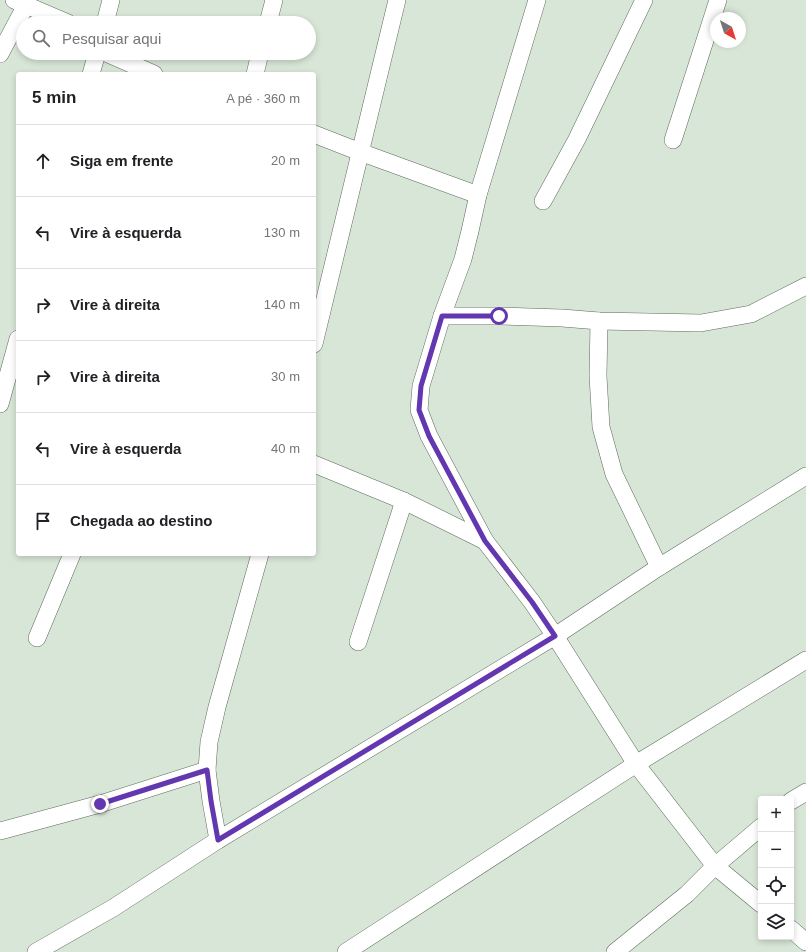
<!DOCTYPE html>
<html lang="pt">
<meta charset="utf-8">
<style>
body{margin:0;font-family:Arial,sans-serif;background:#f6f6f6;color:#202124}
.controls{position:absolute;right:12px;bottom:12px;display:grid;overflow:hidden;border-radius:4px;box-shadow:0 2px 6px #0003}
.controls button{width:36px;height:36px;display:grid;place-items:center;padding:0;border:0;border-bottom:1px solid #e0e0e0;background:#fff;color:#202124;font:20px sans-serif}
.compass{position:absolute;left:710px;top:12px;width:36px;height:36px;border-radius:50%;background:#fff;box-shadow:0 2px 6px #0003;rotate:141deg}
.stop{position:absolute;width:12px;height:12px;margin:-9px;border:3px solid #6337af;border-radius:50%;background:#fff}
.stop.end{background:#6337af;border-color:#fff;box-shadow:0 1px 4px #0008}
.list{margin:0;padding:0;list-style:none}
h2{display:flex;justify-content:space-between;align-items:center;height:52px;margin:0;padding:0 16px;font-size:17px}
h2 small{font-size:13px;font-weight:400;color:#757577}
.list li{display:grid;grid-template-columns:26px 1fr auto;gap:12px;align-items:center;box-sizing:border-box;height:72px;padding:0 16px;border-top:1px solid #e0e0e0}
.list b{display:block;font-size:15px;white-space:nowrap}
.list em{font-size:13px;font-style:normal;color:#757577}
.icon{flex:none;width:22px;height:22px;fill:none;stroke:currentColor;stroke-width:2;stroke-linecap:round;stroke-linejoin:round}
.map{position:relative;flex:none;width:806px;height:952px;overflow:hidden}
.search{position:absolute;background:#fff;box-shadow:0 2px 6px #0003;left:16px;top:16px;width:300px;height:44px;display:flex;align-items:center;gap:10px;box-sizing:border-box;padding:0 14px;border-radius:22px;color:#757577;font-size:15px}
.panel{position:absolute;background:#fff;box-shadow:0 2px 6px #0003;left:16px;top:72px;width:300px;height:484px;border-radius:4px}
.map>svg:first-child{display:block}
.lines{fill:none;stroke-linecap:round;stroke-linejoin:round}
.minor-casing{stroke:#5e6b5d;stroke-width:18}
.minor{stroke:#fff;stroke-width:17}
.route{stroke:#6337af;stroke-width:5}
</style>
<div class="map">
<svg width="806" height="952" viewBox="0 0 806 952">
<rect width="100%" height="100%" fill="#d8e6d7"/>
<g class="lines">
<!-- minor casing -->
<g class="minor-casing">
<g id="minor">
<polyline points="14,0 68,23"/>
<polyline points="105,23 111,0"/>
<polyline points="268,23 274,0"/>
<polyline points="106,53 154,74"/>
<polyline points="0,54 26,5"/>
<polyline points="91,74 97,53"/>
<polyline points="255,74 260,53"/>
<polyline points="314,134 360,152 478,195"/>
<polyline points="673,140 718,0"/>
<polyline points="543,201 577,139 644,0"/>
<polyline points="442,316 499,316 562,318 599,321 701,323 751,314 806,286"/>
<polyline points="599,321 598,376 601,427 614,474 659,567"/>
<polyline points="314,344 397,0"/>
<polyline points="0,404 18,339"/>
<polyline points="314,464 404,501 485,541 532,602 555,636 636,764 715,866 761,904"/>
<polyline points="485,541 429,436 419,410 421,386 442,316 463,259 470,231 478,195 537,0"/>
<polyline points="37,638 72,554"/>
<polyline points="358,642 404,501"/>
<polyline points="791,801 806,792"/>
<polyline points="0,831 100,804 207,770"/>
<polyline points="218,840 211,801 207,770 209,742 217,707 260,554"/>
<polyline points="791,929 806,942"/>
<polyline points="36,952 113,908 218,840 555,636 659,567 806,476"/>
<polyline points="346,952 636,764 806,660"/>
<polyline points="615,952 687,894 715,866 761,827"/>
</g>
</g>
<!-- minor -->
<use href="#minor" class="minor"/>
</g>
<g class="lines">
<!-- route -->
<polyline class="route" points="100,804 207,770 211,801 218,840 555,636 532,602 485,541 429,436 419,410 421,386 442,316 499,316"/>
</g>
</svg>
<div class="controls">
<button>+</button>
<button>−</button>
<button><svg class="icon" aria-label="locate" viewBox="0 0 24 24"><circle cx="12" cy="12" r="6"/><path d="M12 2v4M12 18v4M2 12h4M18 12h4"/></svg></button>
<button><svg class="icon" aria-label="layers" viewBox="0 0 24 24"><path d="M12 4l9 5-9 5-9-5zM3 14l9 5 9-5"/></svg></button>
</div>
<svg class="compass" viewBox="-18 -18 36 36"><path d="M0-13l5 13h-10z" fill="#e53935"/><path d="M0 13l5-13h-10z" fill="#757577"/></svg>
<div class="stop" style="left:499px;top:316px"></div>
<div class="stop end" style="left:100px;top:804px"></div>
<div class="search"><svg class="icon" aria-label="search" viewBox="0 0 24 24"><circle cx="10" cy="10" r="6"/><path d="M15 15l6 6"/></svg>Pesquisar aqui</div>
<section class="panel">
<h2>5 min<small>A pé · 360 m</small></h2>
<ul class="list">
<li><svg class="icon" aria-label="ahead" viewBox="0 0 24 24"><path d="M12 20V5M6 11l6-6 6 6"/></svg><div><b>Siga em frente</b></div><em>20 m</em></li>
<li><svg class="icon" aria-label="left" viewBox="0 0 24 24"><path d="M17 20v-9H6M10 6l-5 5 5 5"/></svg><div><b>Vire à esquerda</b></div><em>130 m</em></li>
<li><svg class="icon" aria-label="right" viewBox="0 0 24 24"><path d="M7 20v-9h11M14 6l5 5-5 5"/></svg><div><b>Vire à direita</b></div><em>140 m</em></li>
<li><svg class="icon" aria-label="right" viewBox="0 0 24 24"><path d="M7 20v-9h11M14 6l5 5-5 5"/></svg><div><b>Vire à direita</b></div><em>30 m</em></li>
<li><svg class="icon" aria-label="left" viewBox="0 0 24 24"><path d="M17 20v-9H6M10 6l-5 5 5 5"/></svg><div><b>Vire à esquerda</b></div><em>40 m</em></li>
<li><svg class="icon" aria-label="arrive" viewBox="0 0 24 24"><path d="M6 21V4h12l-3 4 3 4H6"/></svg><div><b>Chegada ao destino</b></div></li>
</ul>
</section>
</div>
